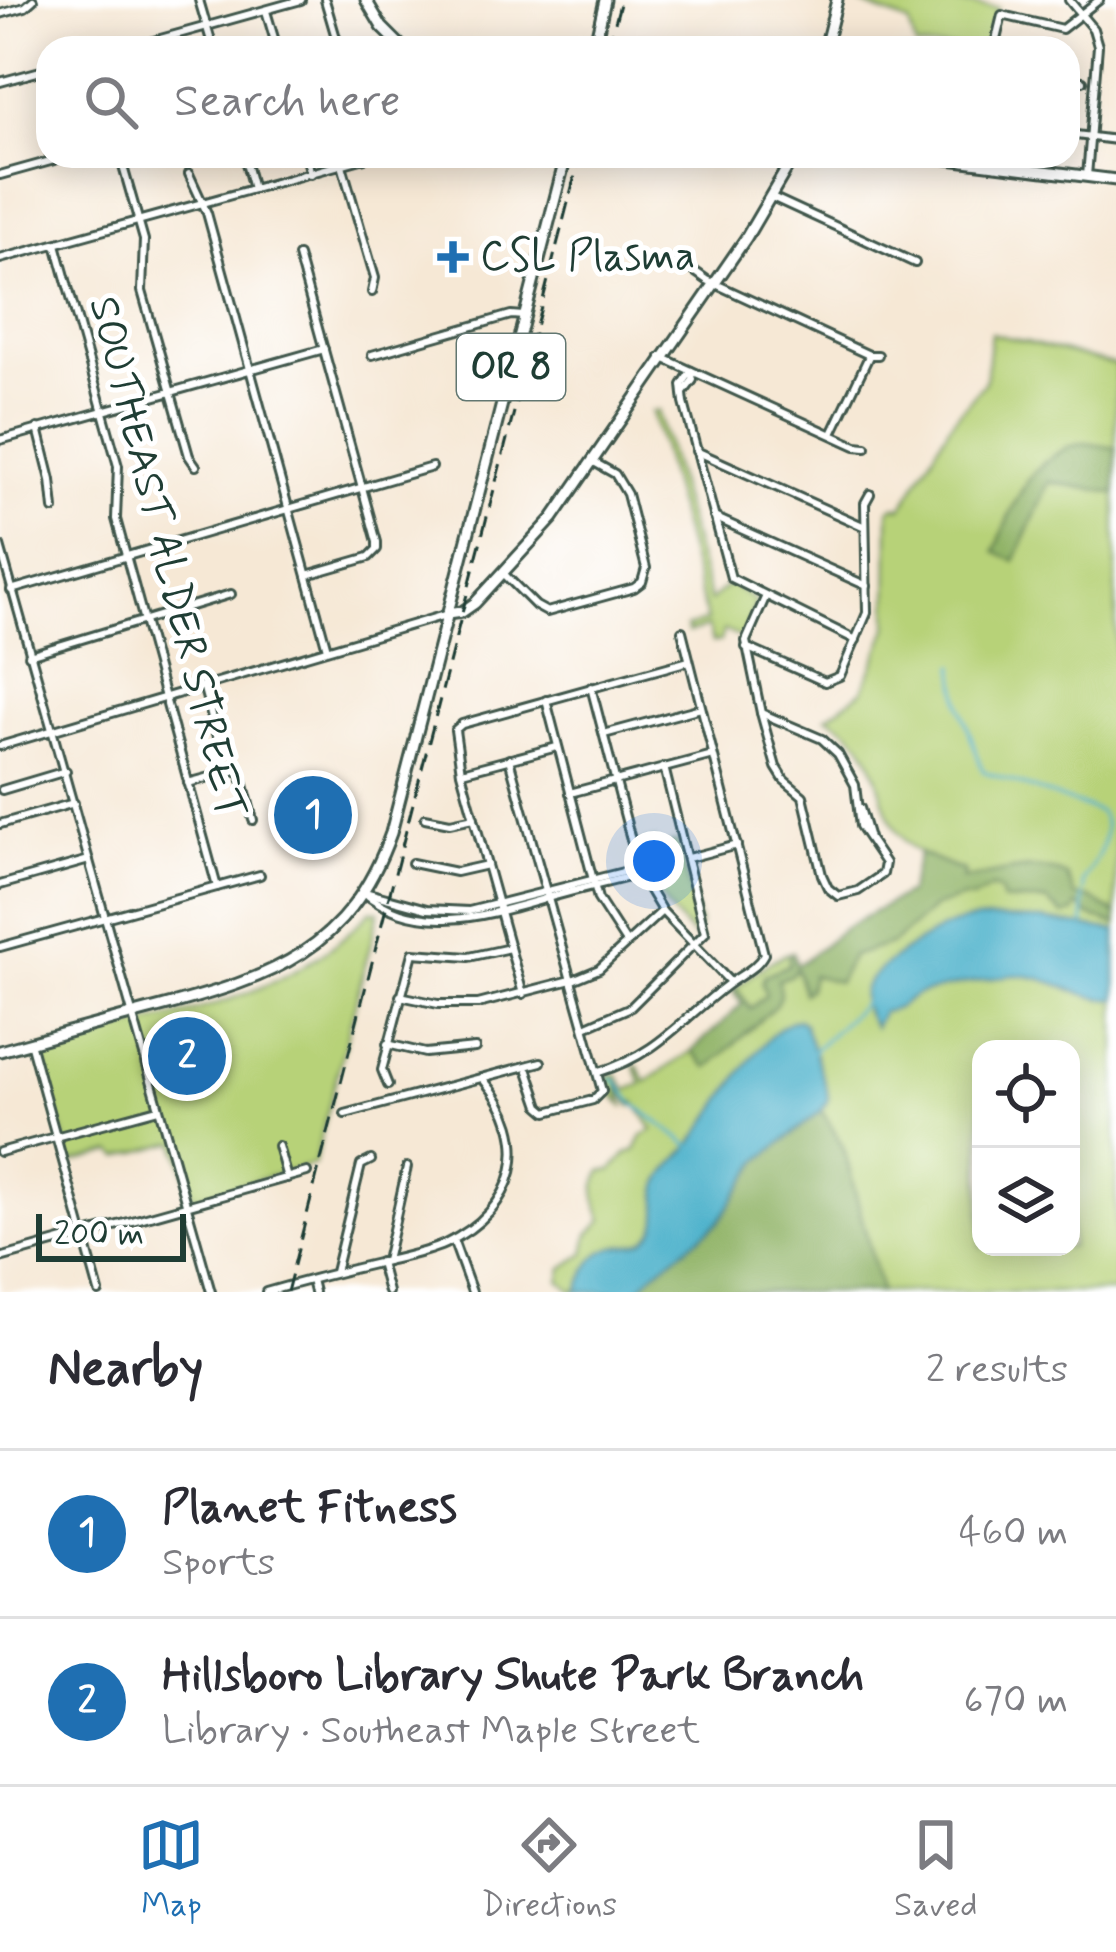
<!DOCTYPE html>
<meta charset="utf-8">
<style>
body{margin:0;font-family:Mynerve,sans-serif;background:#f2f2f3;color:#2b2b33}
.controls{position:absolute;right:36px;bottom:36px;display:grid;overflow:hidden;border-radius:24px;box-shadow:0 6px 30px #0003}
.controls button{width:108px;height:108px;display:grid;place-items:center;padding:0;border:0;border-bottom:3px solid #e1e1e2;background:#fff;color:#2b2b33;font:60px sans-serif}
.scale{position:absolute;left:36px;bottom:30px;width:150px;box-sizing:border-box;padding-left:12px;border:6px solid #1f3d34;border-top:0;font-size:33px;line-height:42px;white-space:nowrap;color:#1f3d34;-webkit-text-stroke:9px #fff;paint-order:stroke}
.you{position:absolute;left:654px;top:861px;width:42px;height:42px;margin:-30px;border:9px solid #fff;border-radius:50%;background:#1a73e8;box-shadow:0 0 0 18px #1a73e833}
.badge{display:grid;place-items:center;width:78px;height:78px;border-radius:50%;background:#1f6fb2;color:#fff;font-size:39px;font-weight:700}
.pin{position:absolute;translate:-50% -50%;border:6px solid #fff;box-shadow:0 3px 12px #0006}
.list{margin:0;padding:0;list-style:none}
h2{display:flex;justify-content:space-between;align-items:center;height:156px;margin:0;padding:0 48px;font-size:51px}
h2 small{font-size:39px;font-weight:400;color:#7c7c81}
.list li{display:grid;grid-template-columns:78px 1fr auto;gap:36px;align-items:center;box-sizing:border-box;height:168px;padding:0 48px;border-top:3px solid #e1e1e2}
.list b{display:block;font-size:45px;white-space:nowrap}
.list p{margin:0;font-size:39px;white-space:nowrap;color:#7c7c81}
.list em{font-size:39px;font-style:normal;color:#7c7c81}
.icon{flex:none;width:66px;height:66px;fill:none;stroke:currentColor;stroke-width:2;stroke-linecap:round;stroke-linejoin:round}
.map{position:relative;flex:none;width:1116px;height:1292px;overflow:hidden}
.search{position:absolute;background:#fff;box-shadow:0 6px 30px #0003;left:36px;right:36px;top:36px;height:132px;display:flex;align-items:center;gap:30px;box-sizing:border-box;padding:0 42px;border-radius:36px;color:#7c7c81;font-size:45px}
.sheet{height:492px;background:#fff}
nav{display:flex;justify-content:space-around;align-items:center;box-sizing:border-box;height:168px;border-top:3px solid #e1e1e2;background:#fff;font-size:33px;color:#7c7c81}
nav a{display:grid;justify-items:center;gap:6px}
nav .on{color:#1f6fb2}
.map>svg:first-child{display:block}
.green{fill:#b7d278;stroke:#6b8856;stroke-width:3;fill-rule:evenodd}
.forest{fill:#91b468;stroke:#58784e;stroke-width:3}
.water{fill:#4cb1cb;stroke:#367780;stroke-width:3}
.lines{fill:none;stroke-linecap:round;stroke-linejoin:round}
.stream{stroke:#4cb1cb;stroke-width:3}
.minor-casing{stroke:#3f574c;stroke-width:12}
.major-casing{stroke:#3f574c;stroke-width:15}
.minor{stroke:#fff;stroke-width:6}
.major{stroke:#fff;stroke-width:9}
.rail{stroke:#1f3d34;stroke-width:3;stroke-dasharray:18 9;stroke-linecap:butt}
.poi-dot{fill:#1f6fb2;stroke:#fff;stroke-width:4.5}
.labels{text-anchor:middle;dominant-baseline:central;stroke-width:10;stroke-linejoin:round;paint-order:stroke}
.shield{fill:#fff;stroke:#627771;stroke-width:3}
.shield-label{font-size:39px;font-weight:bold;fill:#1f3d34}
.poi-label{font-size:42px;fill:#1f3d34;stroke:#fff;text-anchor:start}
.street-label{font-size:42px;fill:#1f3d34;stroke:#fff}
</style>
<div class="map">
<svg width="1116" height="1292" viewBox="0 0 1116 1292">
<rect width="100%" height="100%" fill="#fff"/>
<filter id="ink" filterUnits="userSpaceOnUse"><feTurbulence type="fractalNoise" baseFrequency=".00833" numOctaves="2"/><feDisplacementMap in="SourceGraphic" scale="24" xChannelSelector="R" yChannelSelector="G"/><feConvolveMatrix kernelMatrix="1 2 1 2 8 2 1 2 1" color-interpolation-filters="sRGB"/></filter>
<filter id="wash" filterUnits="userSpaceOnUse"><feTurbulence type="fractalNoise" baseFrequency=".004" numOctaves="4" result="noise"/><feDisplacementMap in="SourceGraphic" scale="48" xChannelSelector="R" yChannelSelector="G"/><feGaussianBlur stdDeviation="2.7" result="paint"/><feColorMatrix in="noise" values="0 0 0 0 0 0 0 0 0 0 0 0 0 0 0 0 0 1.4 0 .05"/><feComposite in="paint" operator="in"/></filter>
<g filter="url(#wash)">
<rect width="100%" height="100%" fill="#f6e8d5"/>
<!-- green -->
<g class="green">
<polygon points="851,0 924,0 998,8 987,48 916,48 909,23"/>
<path d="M991,333L1116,365V448C1037,435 1019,488 996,552L1015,561L1049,482L1116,493V1292H592L630,1246C603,1249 587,1262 580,1288L573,1292L560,1281L563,1268L585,1253L589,1234L603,1220C595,1201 591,1189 602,1171L612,1170L627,1153L636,1150L643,1135L653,1130L635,1102L632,1106L617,1086L625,1107L608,1089L606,1077L616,1074L627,1090L642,1084L635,1067L638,1066L646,1082L692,1051L708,1067L759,1021L736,987C756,973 770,958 793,952L799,974L963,871C949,865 931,861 919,853C864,816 898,750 827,717L863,690L888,628L889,510L895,506L902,508L950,424L985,382ZM981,1049H1071V1247H981Z"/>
<polygon points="658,411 710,601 730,583 756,602 743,639 724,630 721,641 712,642 708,627 688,633 686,627 707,621 652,412"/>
<path d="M655,840L661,846L677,842L699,924L695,937C665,911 650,882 639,844Z"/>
<path d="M370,911H379L314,1164L193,1198L176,1142L119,1157L113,1152L71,1163L61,1144L65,1142L44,1060L40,1057L41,1050C156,1016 286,1007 370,911Z"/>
</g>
<!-- forest -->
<g class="forest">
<path d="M1085,443L1116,448V493L1049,482L1015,561L995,552C1013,505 1030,453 1085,443Z"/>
<path d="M919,853L964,872L962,879C998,876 1032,859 1067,876L1075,896L1090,898L1116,914V925L1089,916L1077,905L1074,913L1064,915L1046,901H1003L1000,891L992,888L972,899L963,898L934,907L893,943L852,956L838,982L812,975L809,988L804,993L796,968L791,975L778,980L780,995L776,1005L708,1068L692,1051L742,1004L732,990L736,987L750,1009L766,995L762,983L765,975L789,965V953L793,952L796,964L802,962L843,929L908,893Z"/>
<polygon points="822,1110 844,1149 881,1292 637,1292 652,1274 718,1223 759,1161"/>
</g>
<!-- water -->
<g class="water">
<path d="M1043,920L1116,931V999C1083,1001 1052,976 1017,975C1008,974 922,992 915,996C901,1004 899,1010 882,1012L874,1027C867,1016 861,1005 863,992C867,971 936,928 958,923C985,916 1016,920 1043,920Z"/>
<path d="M798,1019L804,1024L827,1090L828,1099L822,1110L759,1161L718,1223L652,1274L637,1292H578C584,1277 587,1263 601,1253C619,1239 644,1253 656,1226C662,1211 653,1195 661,1181C670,1165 686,1152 697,1137C718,1110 764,1025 798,1019Z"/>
</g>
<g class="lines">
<!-- stream -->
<g class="stream">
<path d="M955,665L960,705L983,771L1099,812C1115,833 1096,861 1083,882L1084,891"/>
<polyline points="199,697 188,701 200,699"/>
<polyline points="1083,896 1084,925"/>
<polyline points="813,1051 864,1003"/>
<polyline points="610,1080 616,1080 634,1104 690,1146"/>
</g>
</g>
</g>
<g filter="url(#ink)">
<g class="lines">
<!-- minor casing -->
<g class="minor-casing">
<g id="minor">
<polyline points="199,0 213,48"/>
<polyline points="325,0 339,48"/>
<polyline points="1069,0 1093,29 1098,46 1087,176"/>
<polyline points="266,11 277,48"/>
<polyline points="0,14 25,7 33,0"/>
<polyline points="128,48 301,0"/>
<polyline points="994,48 1002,15 1062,29 1099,0"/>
<polyline points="1068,80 1083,81"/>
<polyline points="0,82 48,69"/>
<polyline points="1068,134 1116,140"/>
<polyline points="120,156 144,240 142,291 189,456 196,466"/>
<polyline points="244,156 253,189"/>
<polyline points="306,156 311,174"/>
<polyline points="342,165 375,278 372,292"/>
<polyline points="189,174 207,213 327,649"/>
<polyline points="0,175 65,157"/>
<polyline points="772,197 915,263"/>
<polyline points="56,244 118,466 116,519 217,887"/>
<polyline points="298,256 377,542 377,549 369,557 307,575"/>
<polyline points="676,258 707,280 869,355 878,355"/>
<polyline points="0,259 372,156"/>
<polyline points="372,355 511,315 524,316"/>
<polyline points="661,357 856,446 866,447"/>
<polyline points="691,371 682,385 684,403 731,578 856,640"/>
<polyline points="683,393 693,380 691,371"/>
<polyline points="38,428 51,480 54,509"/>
<polyline points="832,434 869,356"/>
<polyline points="0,440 324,349"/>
<polyline points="696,451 865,527"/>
<polyline points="714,517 867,586"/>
<polyline points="0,546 211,1292"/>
<polyline points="504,574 536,606 547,612 634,588 642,582 646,568 627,494 615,474 592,461"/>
<polyline points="11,590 432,467"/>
<polyline points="746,647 825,682 840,676 867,613 865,503 870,494"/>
<polyline points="29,655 231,594"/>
<polyline points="203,685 220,748"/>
<polyline points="591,687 640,874 662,911 730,982"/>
<polyline points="546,700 598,899 627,944"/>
<polygon points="761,713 822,739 838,754 855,785 860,826 885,863 883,874 858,891 838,896 828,888 822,875 803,796 784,780 776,767"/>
<polyline points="761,713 746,641 765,598"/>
<polyline points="604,734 701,708"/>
<polyline points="0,746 445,615"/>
<polyline points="509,759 602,1091 593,1100 547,1112 540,1106 528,1071"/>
<polyline points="462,772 557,747"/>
<polyline points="188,783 240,769 253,820"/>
<polyline points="2,790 66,771"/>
<polyline points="570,793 713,755"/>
<polyline points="860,808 869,838"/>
<polyline points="425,818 450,823 474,818"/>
<polyline points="0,824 74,803"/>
<polyline points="688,858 737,845"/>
<polyline points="412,863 456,872 487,865"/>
<polyline points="0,885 89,860"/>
<path d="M363,892C416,936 482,917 541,900C574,890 607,883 640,874"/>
<polyline points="368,893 427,909 469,911 639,868"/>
<polyline points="0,947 260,875"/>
<polyline points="523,994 461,772 455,730 462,724 689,661"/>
<polyline points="400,996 438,1004 478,1004 575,979 599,969 662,911"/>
<polyline points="585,1027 631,1007 705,933 664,767"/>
<polyline points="30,1042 99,1292"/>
<polyline points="387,1044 425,1053 475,1048"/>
<path d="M599,1072C657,1055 681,1020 727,985C740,975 756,969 764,954L682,631"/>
<polyline points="388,1085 382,1070 413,953 469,957 510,948"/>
<polyline points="345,1114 541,1062"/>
<polyline points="278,1146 287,1178"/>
<polyline points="0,1152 158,1109"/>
<polyline points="453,1240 472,1292"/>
<polyline points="0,1258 307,1172"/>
<polyline points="386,1261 407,1167"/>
<polyline points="380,1262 388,1292"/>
<polyline points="335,1272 361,1165 371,1160"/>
<polyline points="311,1280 314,1292"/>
<path d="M266,1292C304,1281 343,1271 382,1262C403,1257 425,1253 445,1244C518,1209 536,1140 483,1079"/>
</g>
</g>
<!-- major casing -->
<g class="major-casing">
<g id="major">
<polyline points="366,0 382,27 403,48"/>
<polyline points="594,48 605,0"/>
<polyline points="825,48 837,0"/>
<polyline points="924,156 1116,180"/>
<polyline points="447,614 462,612 475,603 553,518 746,238 794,156"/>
<path d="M0,1051C54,1036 107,1021 161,1007C272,977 349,951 391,833L566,156"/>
</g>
</g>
<!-- minor -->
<use href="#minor" class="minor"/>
<!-- major -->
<use href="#major" class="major"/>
<!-- rail -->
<g class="rail">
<polyline points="608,48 621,0"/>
<polyline points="287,1292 580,156"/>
</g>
</g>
</g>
<!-- markers -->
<path class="poi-dot" d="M447 239h12v12h12v12h-12v12h-12v-12h-12v-12h12z"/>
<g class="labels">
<!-- shield labels -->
<rect class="shield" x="457" y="334" width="108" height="66" rx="9"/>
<g class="shield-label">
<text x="511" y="367">OR 8</text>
</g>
<!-- poi labels -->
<g class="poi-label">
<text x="480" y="257">CSL Plasma</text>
</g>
<!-- street labels -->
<g class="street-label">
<text transform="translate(166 558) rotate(76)">SOUTHEAST ALDER STREET</text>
</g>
</g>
</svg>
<div class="controls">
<button><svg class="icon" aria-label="locate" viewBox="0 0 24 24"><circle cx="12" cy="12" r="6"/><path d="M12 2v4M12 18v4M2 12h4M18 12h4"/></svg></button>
<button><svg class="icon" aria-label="layers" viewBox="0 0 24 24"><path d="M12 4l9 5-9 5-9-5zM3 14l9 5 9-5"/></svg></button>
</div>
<div class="scale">200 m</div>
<div class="you"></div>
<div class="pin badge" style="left:313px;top:815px">1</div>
<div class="pin badge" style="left:187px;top:1056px">2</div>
<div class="search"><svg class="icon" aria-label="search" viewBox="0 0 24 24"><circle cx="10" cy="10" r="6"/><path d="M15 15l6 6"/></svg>Search here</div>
</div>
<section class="sheet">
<h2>Nearby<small>2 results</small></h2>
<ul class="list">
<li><span class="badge">1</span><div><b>Planet Fitness</b><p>Sports</p></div><em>460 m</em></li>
<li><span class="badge">2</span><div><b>Hillsboro Library Shute Park Branch</b><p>Library · Southeast Maple Street</p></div><em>670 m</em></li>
</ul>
</section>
<nav>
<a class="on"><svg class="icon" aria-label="map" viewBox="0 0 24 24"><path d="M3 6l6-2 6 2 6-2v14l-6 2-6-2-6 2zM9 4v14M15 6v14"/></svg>Map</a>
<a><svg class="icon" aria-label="directions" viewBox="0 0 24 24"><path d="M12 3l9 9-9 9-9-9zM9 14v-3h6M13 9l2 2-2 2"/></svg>Directions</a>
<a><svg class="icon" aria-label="saved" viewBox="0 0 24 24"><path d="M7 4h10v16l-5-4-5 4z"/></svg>Saved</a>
</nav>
